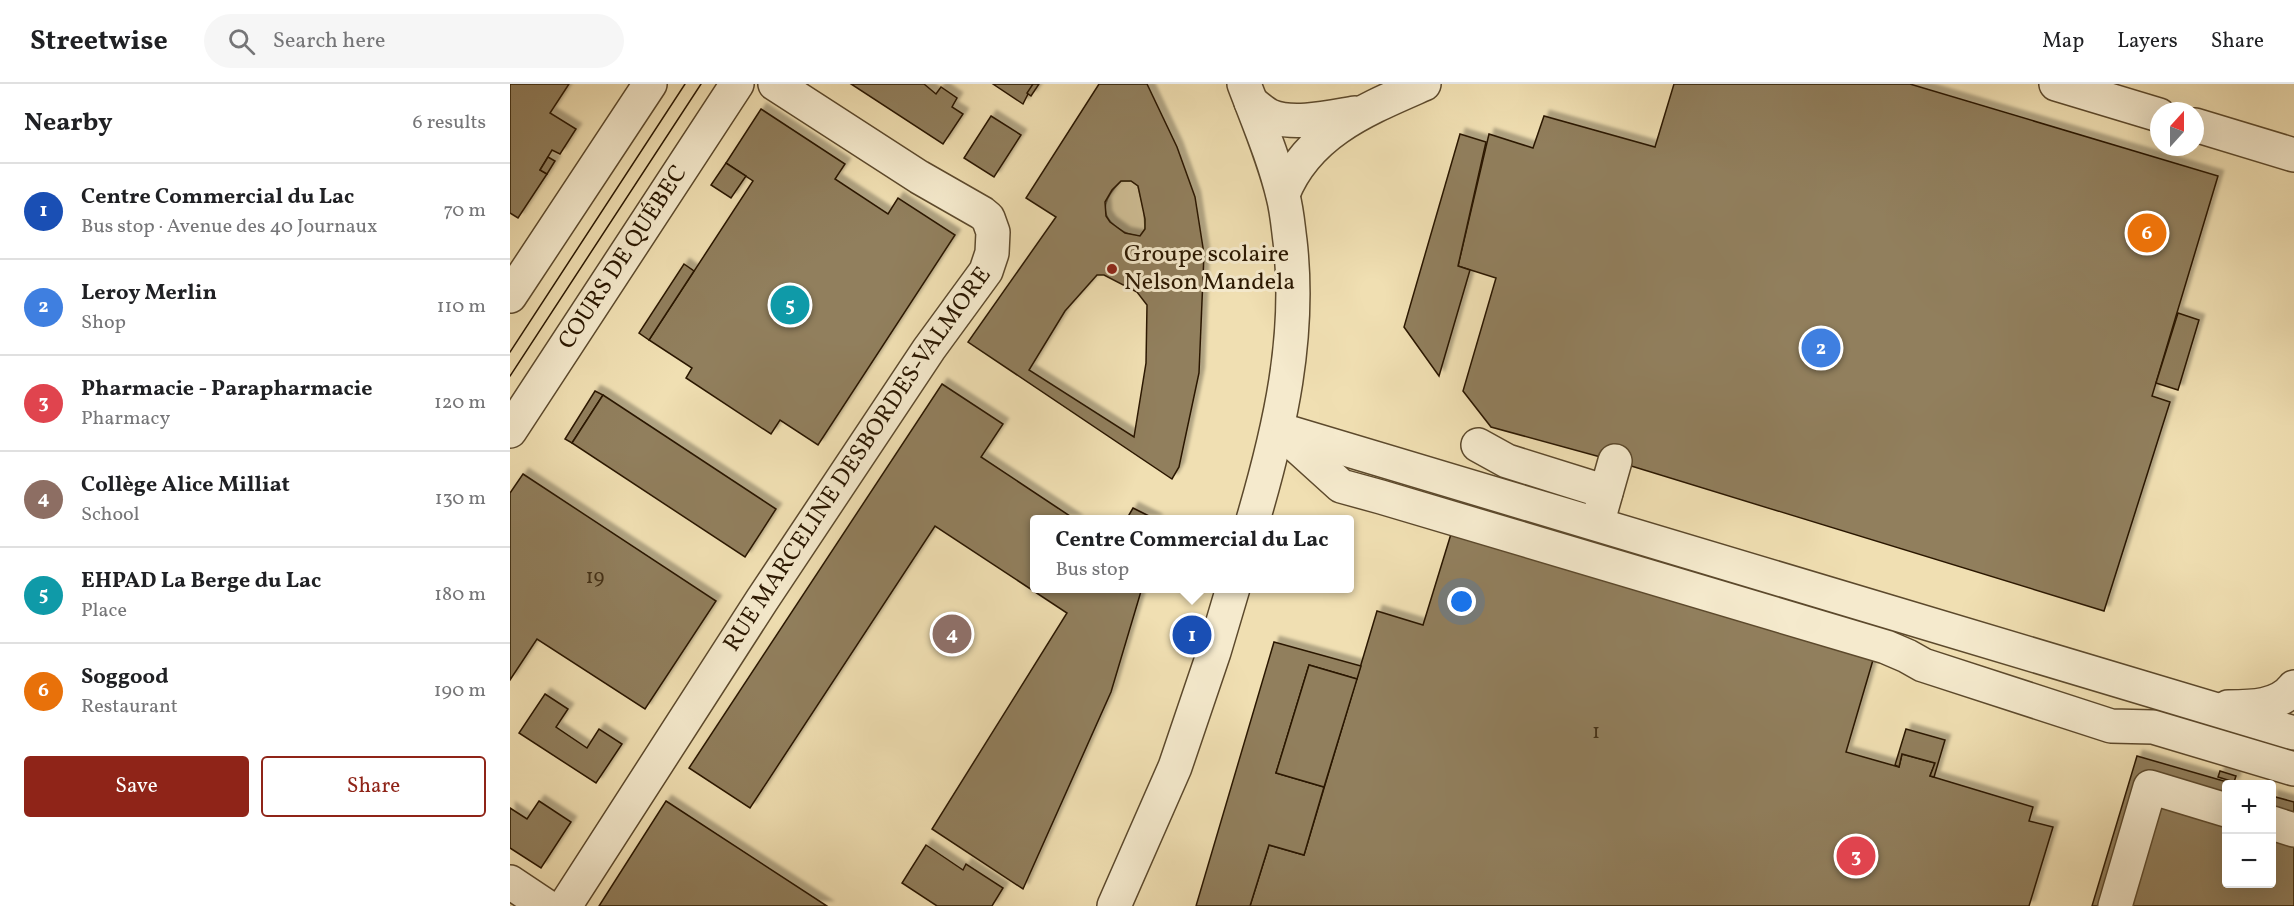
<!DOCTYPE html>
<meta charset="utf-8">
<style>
body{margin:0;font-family:Vollkorn,serif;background:#f6f6f6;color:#202124}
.controls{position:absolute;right:18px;bottom:18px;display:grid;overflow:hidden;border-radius:6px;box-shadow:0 6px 24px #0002}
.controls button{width:54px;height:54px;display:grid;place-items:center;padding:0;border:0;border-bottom:2px solid #e0e0e0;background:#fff;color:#202124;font:30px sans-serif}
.compass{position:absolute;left:1640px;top:18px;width:54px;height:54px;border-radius:50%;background:#fff;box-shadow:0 6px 24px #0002;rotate:21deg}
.you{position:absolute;left:952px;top:518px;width:21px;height:21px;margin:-15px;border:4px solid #fff;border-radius:50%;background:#1a73e8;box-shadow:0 0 0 9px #1a73e833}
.badge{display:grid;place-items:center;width:39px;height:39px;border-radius:50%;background:#8f2418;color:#fff;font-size:20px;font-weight:700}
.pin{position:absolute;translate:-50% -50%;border:3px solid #fff;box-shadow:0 2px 6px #0006}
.popup{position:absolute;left:520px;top:431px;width:324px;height:78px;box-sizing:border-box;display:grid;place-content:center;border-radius:6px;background:#fff;filter:drop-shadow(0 2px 4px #0005);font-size:20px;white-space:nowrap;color:#757577}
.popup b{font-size:22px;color:#202124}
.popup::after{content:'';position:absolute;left:50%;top:100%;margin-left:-12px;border:12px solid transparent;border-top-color:#fff}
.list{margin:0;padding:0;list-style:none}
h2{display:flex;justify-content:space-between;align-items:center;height:78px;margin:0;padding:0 24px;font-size:26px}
h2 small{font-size:20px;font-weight:400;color:#757577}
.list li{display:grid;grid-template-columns:39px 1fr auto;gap:18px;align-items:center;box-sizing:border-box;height:96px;padding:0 24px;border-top:2px solid #e0e0e0}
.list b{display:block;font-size:22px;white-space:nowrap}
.list p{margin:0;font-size:20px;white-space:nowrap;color:#757577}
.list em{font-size:20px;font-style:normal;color:#757577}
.actions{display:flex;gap:12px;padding:18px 24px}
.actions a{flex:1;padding:14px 0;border:2px solid #8f2418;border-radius:6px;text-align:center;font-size:21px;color:#8f2418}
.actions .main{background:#8f2418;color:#fff}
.icon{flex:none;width:33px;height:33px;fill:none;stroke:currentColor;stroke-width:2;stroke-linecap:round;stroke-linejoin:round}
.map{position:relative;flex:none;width:1784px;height:822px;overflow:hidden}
header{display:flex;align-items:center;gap:36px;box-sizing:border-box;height:84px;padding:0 30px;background:#fff;border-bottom:2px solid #e0e0e0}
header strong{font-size:28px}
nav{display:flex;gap:33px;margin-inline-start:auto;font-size:21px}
.search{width:420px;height:54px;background:#f6f6f6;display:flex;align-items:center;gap:15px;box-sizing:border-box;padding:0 21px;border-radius:33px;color:#757577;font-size:22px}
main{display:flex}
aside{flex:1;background:#fff}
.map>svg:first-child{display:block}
.green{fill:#cebd94;stroke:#7c6a4a;stroke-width:1.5}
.building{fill:#917f5d;stroke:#2a1700;stroke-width:1.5;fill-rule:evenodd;filter:url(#shadow)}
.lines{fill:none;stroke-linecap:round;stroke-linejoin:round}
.minor-casing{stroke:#5c492c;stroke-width:36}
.minor{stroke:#f5eacd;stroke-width:33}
.tram{stroke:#2a1700;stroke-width:1.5}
.poi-dot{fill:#8f2418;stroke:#f5eacd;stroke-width:2}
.labels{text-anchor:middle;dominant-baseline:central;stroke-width:6;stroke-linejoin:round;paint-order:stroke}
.number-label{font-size:21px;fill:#443117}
.poi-label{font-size:24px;fill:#2a1700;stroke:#f5eacd;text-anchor:start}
.street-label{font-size:24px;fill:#2a1700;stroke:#f5eacd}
</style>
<header>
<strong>Streetwise</strong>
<div class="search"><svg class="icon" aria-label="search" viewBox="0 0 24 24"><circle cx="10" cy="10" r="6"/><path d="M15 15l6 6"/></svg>Search here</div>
<nav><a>Map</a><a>Layers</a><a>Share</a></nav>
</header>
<main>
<aside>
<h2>Nearby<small>6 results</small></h2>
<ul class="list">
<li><span class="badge" style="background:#1a4fb4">1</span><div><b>Centre Commercial du Lac</b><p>Bus stop · Avenue des 40 Journaux</p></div><em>70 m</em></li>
<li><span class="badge" style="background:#3f7fe0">2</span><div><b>Leroy Merlin</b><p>Shop</p></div><em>110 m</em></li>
<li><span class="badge" style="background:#e0444e">3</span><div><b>Pharmacie - Parapharmacie</b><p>Pharmacy</p></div><em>120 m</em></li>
<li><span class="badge" style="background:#8d6e63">4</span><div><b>Collège Alice Milliat</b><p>School</p></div><em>130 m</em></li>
<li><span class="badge" style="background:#0f9aa8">5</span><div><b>EHPAD La Berge du Lac</b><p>Place</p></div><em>180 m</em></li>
<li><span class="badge" style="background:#e8710a">6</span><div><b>Soggood</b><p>Restaurant</p></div><em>190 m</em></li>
</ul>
<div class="actions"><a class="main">Save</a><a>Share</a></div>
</aside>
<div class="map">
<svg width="1784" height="822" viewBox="0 0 1784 822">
<defs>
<filter id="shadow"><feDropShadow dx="5.5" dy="-5.5" stdDeviation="1.5" flood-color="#0004"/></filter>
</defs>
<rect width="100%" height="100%" fill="#f0dfb2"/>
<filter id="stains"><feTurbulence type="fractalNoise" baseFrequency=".00333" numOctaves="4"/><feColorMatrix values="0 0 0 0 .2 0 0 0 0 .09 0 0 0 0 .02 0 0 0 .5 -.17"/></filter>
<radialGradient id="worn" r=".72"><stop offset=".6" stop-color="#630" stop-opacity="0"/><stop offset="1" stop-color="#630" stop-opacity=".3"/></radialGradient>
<!-- green -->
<path class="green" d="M611,97H621L628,102L634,127L635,145L630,152C621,152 615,149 608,144C586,129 596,112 611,97Z"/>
<!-- building -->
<g class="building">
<polygon points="0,0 59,0 40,29 66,45 50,70 42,66 30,86 37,90 8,134 0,129"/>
<polygon points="341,0 414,0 426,10 431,3 447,14 442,23 453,30 433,60"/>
<polygon points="483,0 523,0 513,20"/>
<polygon points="523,0 529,0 521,12 517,9"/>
<path d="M589,0H637L667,63L685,113L694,170L689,289L669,383L662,395L458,258L546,133L516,114ZM611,97H621L628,102L635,135V145L630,152L615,149L600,138L596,132L595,118L602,106ZM587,191H594L627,208L637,221L636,279L624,353L519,286L555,227Z"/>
<polygon points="1164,0 1400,0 1708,92 1642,312 1660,318 1594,527 1105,377 981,343 953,307 986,194 948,182 979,50 1023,64 1034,32 1145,63"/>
<polygon points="251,25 335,80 325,95 378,130 388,114 445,151 308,361 270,336 261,350 176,294 182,284 139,256 243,97 216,79"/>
<polygon points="481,32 511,51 484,93 454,74"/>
<polygon points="950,50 976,58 948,182 960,186 929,292 894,243"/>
<polygon points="38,73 45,77 37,90 30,86"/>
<polygon points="216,79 236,92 221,114 201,101"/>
<polygon points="174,180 184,187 139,256 129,249"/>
<polygon points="1668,229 1689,236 1668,306 1646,299"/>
<polygon points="432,300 493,340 471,373 566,436 524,436 524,504 632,504 601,608 513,805 422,745 557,529 425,442 240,724 179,684"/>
<polygon points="85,307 93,311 62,359 55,355"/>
<polygon points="93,311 266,425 235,473 62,359"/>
<polygon points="13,390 206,517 135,625 27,555 0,596 0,409"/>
<polygon points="623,424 647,436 616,436"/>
<polygon points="941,450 1363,576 1336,668 1389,683 1392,670 1425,679 1420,692 1523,723 1519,737 1543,743 1519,822 740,822 759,761 794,771 867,527 913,541"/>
<polygon points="764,558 851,582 847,595 799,581 766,689 814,703 794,771 759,761 740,822 686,822"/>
<polygon points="799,581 847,595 814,703 766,689"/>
<polygon points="35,610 58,625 46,643 77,664 89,645 112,660 86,699 9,649"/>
<polygon points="1396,645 1435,656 1424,693 1420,692 1425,679 1392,670 1389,683 1385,681"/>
<polygon points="1627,672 1724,700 1716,700 1716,800 1762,800 1762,712 1784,718 1784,822 1582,822"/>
<polygon points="1710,687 1726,692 1724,698 1708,693"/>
<polygon points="29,717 61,738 31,784 0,764 0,724 17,735"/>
<polygon points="156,717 317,822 89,822"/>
<polygon points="416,761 453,786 456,780 493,804 482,822 427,822 392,799"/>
</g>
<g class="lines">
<!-- minor casing -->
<g class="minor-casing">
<g id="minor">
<path d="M734,0C748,37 764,74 773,112C777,127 778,142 780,157C791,252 770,344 743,436"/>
<polyline points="1546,0 1649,31"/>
<path d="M741,18C747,23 754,29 760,32C783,42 821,33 845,29"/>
<polyline points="1685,41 1784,71"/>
<path d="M773,110C798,48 857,25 914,0"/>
<polyline points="0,212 140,0"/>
<polyline points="768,345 831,402 871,413 1376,563 1397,572 1413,581 1601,642 1643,643 1784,685"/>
<path id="s1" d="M0,347L227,0"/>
<polyline points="778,348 1784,649"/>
<polyline points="968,361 997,377 1096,408"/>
<polyline points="1090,430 1105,377"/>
<path d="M1718,623C1741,623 1769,623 1784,603"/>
<polyline points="1762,739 1784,746"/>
<polyline points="0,798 36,822"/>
<path id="s2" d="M55,822L252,516L419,265L476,187L482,169L483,148L478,134L472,129L409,93L265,0"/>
<polyline points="604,822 665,683 704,568 723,504"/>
<polyline points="1605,822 1640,703 1716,726"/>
</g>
</g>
<!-- minor -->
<use href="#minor" class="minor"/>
<!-- tram -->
<g class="tram">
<polyline points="0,268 175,0"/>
<polyline points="0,292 191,0"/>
</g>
</g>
<!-- markers -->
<circle class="poi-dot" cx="602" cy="185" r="6"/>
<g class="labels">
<!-- number labels -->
<g class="number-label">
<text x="85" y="493">19</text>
<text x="1086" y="648">1</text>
</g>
<!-- poi labels -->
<g class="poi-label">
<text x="614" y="171">Groupe scolaire<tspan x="614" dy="28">Nelson Mandela</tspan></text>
</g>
<!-- street labels -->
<g class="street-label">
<text stroke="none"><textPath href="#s1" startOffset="207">COURS DE QUÉBEC</textPath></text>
<text stroke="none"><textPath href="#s2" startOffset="534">RUE MARCELINE DESBORDES-VALMORE</textPath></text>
</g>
</g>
<rect width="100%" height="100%" filter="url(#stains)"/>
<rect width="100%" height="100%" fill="url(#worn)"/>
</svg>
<div class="controls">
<button>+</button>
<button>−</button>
</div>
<svg class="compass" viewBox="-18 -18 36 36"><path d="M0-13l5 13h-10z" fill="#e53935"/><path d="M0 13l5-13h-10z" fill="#757577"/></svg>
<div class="you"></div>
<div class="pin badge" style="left:682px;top:551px;background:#1a4fb4">1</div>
<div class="popup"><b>Centre Commercial du Lac</b>Bus stop</div>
<div class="pin badge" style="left:1311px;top:264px;background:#3f7fe0">2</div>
<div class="pin badge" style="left:1346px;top:772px;background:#e0444e">3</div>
<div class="pin badge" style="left:442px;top:550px;background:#8d6e63">4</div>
<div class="pin badge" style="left:280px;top:221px;background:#0f9aa8">5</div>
<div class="pin badge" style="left:1637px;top:149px;background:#e8710a">6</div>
</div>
</main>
